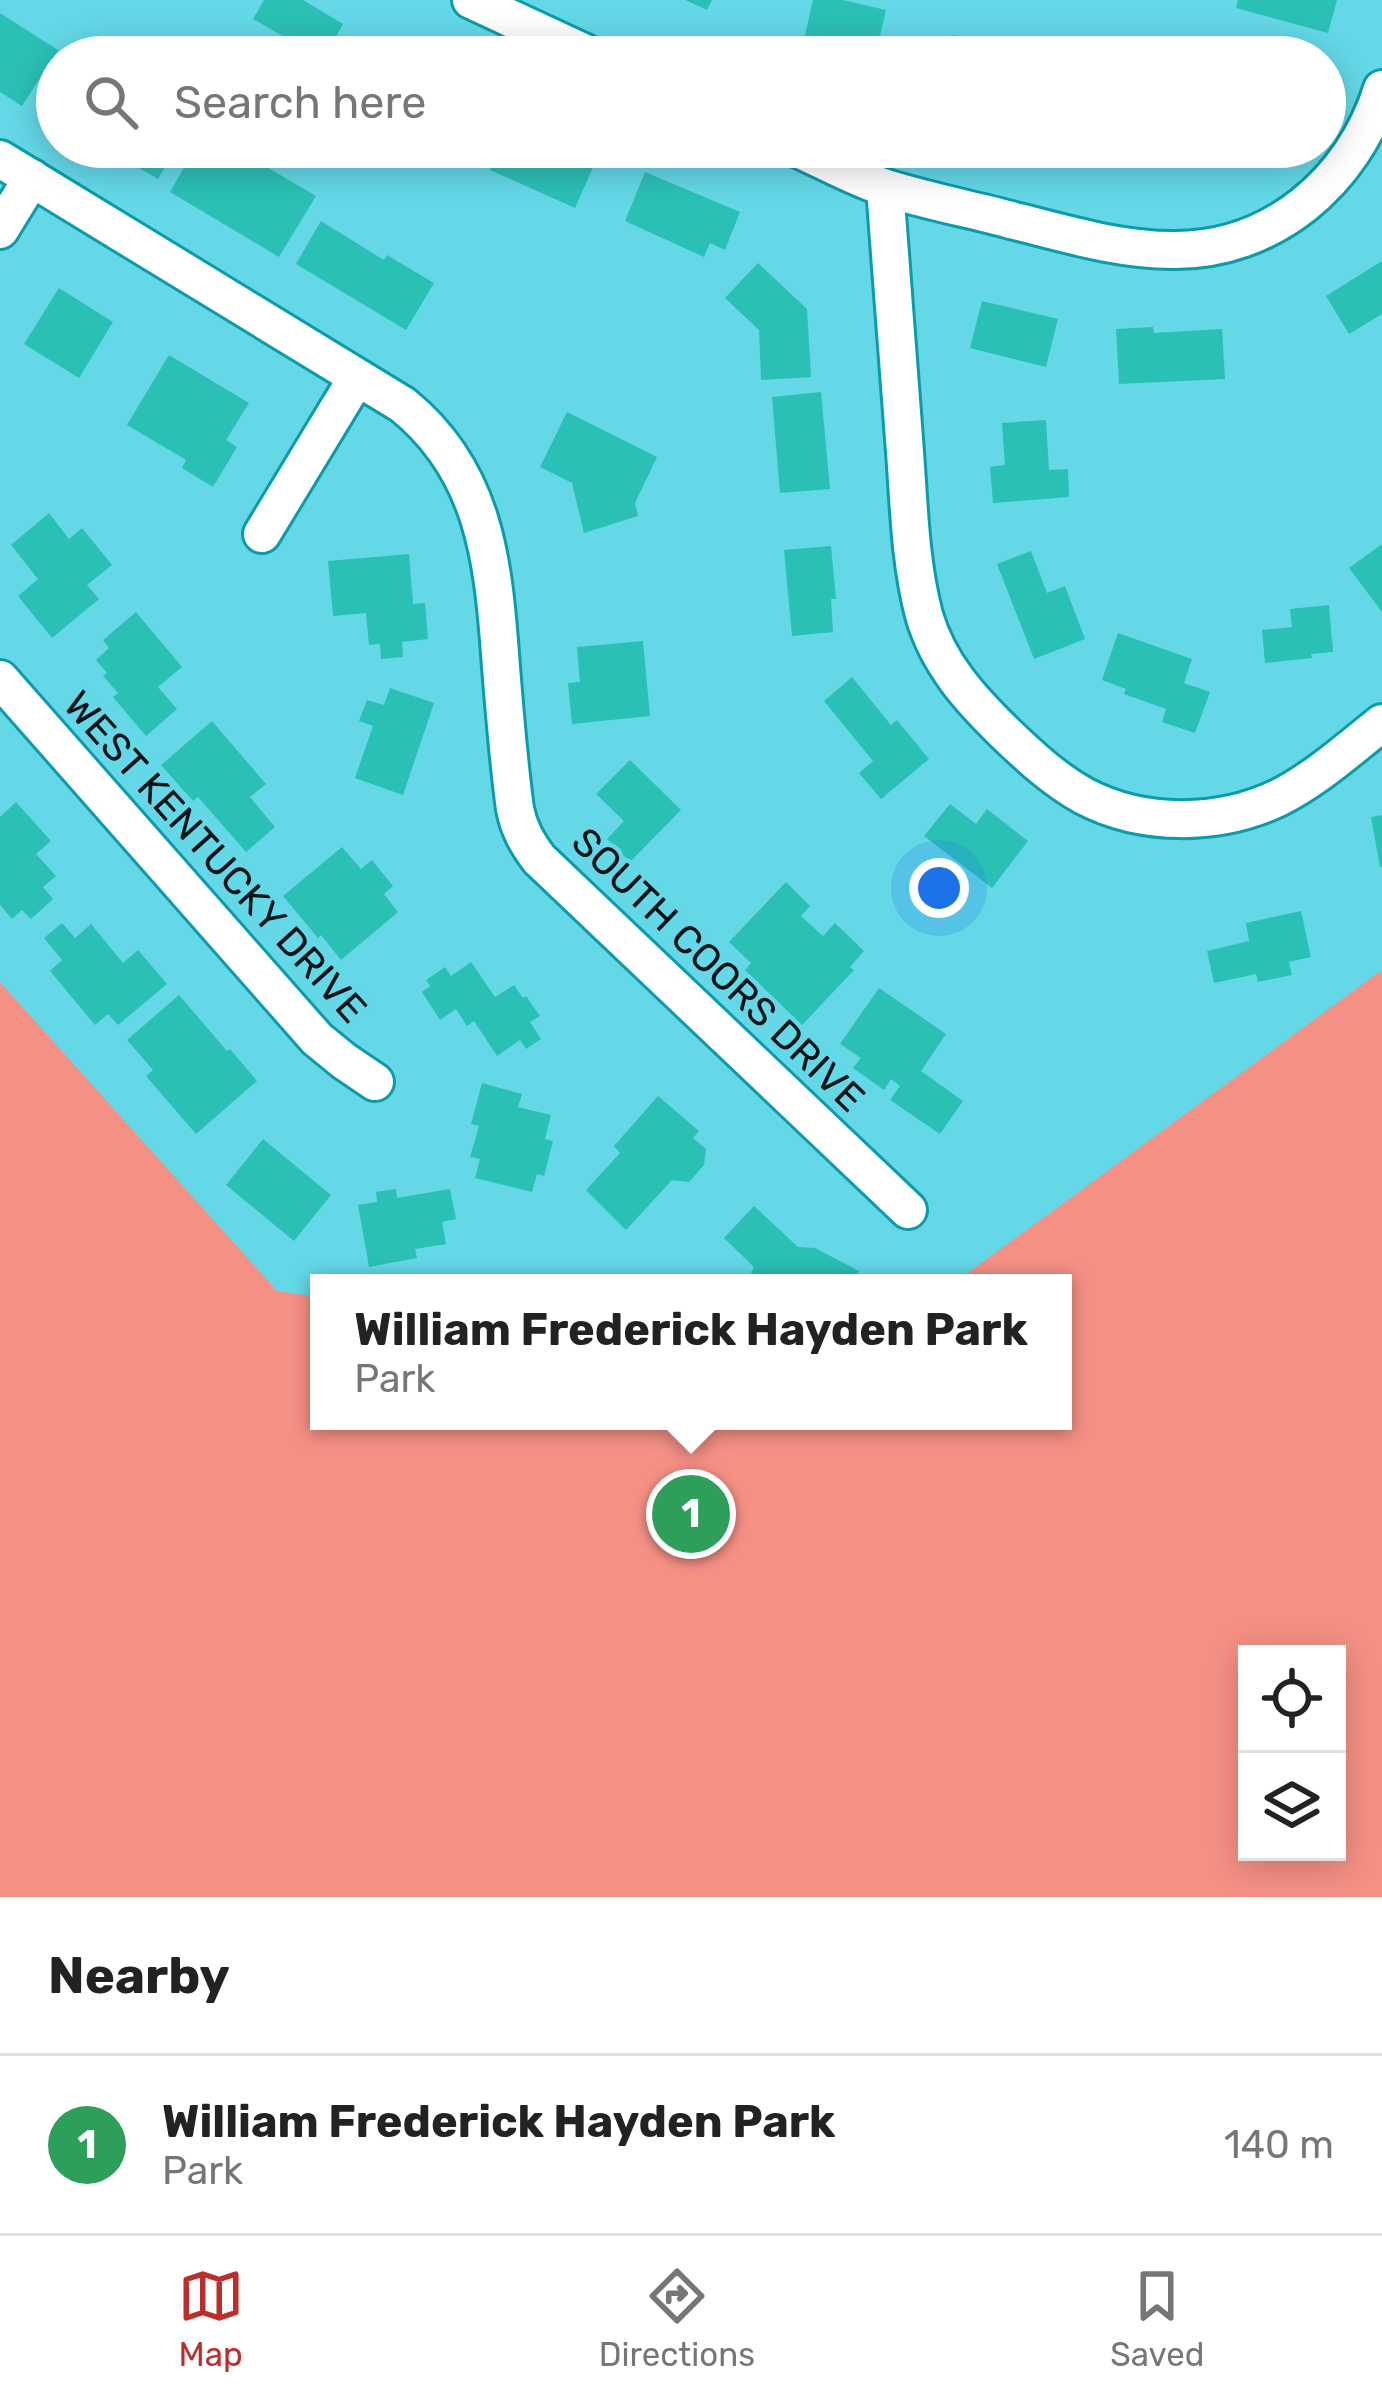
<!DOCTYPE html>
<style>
body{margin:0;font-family:Rubik,sans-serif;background:#f2f2f2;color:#222}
.controls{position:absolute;right:36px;bottom:36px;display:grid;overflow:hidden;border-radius:0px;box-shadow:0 6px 30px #0003}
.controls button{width:108px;height:108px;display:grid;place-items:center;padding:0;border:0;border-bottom:3px solid #e0e0e0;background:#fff;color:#222;font:60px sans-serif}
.you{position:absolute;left:939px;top:888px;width:42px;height:42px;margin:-30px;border:9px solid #fff;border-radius:50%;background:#1a73e8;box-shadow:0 0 0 18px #1a73e833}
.badge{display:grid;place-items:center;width:78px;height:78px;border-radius:50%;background:#bc2d2b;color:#fff;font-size:39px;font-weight:700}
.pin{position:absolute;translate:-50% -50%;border:6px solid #fff;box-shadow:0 3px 12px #0006}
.popup{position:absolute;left:310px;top:1274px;width:762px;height:156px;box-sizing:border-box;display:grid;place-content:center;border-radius:0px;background:#fff;filter:drop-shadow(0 3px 9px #0005);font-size:39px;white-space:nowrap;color:#767676}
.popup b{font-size:45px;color:#222}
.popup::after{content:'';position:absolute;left:50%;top:100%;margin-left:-24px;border:24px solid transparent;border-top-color:#fff}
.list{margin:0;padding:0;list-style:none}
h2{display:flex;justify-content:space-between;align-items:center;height:156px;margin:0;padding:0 48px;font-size:51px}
h2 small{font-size:39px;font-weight:400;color:#767676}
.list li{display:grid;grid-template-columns:78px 1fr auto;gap:36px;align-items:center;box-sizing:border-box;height:180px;padding:0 48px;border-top:3px solid #e0e0e0}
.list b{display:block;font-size:45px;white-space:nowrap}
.list p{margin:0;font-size:39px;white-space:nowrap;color:#767676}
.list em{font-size:39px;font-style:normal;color:#767676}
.icon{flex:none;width:66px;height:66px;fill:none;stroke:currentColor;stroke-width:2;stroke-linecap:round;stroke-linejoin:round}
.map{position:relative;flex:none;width:1382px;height:1897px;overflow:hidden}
.search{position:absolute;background:#fff;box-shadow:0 6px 30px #0003;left:36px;right:36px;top:36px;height:132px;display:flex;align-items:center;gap:30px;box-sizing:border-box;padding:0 42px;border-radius:66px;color:#767676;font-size:45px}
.sheet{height:336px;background:#fff}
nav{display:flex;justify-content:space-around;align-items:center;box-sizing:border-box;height:168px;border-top:3px solid #e0e0e0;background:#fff;font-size:33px;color:#767676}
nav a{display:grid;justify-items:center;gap:6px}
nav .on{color:#bc2d2b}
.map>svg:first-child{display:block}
.green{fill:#f59085;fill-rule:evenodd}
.building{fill:#2bc0b5}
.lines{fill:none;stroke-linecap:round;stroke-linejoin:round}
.minor-casing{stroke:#0b9ba9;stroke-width:42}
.minor{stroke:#fff;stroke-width:36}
.labels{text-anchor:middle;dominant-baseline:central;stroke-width:9;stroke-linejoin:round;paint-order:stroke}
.street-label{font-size:39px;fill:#001215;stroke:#64d8e7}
</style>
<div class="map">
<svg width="1382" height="1897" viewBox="0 0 1382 1897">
<rect width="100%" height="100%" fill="#64d8e7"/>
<!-- green -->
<path class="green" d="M1382,970V1897H0V982L277,1291L319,1297V1421H1063V1283H954ZM1247,1654H1337V1852H1247Z"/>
<!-- building -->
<g class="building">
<polygon points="264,0 303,0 343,24 325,57 319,57 253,19"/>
<polygon points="685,0 712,0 707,10"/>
<polygon points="813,0 843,0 886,10 875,57 855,57 856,52 804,40"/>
<polygon points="1238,0 1337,0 1328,33 1236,8"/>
<polygon points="0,13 58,50 22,106 0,92"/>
<polygon points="954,35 989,46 987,57 915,57 933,42"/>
<polygon points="388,36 427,57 377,57"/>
<polygon points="102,147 176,147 158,179"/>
<polygon points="196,147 233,147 316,196 279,257 170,192"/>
<polygon points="500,147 596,147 601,149 575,208 490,170"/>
<polygon points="1070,147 1105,147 1102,157"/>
<polygon points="1186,147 1237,147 1236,157 1185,150"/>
<polygon points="645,172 740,212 725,250 710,243 704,257 625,221"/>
<polygon points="321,221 384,260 387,255 434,283 406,330 296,264"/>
<polygon points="1382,261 1382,314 1349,334 1326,296"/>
<polygon points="758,263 807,309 811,377 761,380 759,330 725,298"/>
<polygon points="59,288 113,322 79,378 24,344"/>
<polygon points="982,301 1058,319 1046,367 970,348"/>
<polygon points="1153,327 1154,333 1222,329 1225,379 1119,384 1116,329"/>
<polygon points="169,355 249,403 226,440 237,447 213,487 182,468 186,460 127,425"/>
<polygon points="821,392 830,489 780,493 772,397"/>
<polygon points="567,412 657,457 635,503 638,516 584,533 572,483 540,467"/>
<polygon points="1046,420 1049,470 1068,469 1069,497 993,503 990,467 1005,465 1002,423"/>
<polygon points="49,513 69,539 82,528 112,565 87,585 99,599 52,638 18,596 38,579 11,545"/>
<polygon points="1382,544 1382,612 1349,568"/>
<polygon points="831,546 836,599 831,599 833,632 792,636 784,550"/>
<polygon points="1031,551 1047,593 1065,586 1085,639 1034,659 997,564"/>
<polygon points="409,554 413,604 425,603 428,639 402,642 403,657 381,659 380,644 369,645 366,613 333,616 328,561"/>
<polygon points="1329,605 1333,652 1311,654 1312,658 1265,663 1262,630 1292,627 1290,609"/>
<polygon points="136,612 182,667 158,687 177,709 146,736 113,697 118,693 103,676 107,673 96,660 109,648 103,640"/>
<polygon points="1118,633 1192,659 1184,683 1210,692 1195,733 1162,722 1166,709 1124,694 1126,689 1102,680"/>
<polygon points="643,641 650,716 572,724 568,683 580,682 577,647"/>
<polygon points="852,677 891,725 897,720 929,759 881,799 859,773 873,761 824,701"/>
<polygon points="390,688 434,703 403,795 355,778 373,726 359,721 367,700 384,705"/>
<polygon points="212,721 266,784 250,797 275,827 246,852 198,797 193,801 161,765"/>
<polygon points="630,760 681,810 630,862 607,839 624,821 596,794"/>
<polygon points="16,802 51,841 36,854 56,876 43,887 53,899 31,919 22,910 12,919 0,905 0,817"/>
<polygon points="950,804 976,824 987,809 1028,841 992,888 924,836"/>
<polygon points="1382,815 1382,867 1380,867 1371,817"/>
<polygon points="342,847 361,869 372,860 393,886 384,894 398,912 341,960 321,935 318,938 283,896"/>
<polygon points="786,882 810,906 801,916 823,936 835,923 864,951 850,967 854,970 802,1025 745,970 751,963 729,942"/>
<polygon points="1301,911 1311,957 1289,962 1292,975 1258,982 1256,974 1214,983 1207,951 1249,941 1246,923"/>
<polygon points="62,923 75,938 91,924 123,963 138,950 167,984 118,1025 108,1014 95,1025 50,971 62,960 44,938"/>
<polygon points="471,962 495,997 514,985 523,998 526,996 540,1016 530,1022 541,1039 526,1049 520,1040 497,1056 474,1021 467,1026 456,1009 440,1020 422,992 430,986 426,980 445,967 451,976"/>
<polygon points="879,988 946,1034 921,1071 963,1101 940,1134 890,1100 900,1086 891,1079 884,1090 853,1068 861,1058 840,1044"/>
<polygon points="179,995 227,1051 230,1049 257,1081 196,1134 146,1076 153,1070 127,1040"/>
<polygon points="482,1083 522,1094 518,1107 551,1115 545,1139 553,1141 544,1176 537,1174 532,1192 475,1178 480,1159 470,1157 479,1126 471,1124"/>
<polygon points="658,1096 699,1131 693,1138 706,1149 704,1165 689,1182 672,1180 626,1230 586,1190 620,1153 614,1146"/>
<polygon points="263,1139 331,1195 294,1241 226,1185"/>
<polygon points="396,1189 397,1198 450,1189 456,1219 442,1222 446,1244 415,1249 417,1258 369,1267 358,1205 377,1202 376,1192"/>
<polygon points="754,1206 798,1247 815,1248 859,1271 852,1283 771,1283 751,1273 754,1267 724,1238"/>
</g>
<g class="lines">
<!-- minor casing -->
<g class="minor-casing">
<g id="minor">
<polyline points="471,0 594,57"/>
<path d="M794,147C825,161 855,178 886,188C927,201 970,209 1011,220C1063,233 1118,250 1173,250C1272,251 1353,182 1382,89"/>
<path d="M0,159L403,405C483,470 493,558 500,654C504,706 508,758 515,809C519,829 527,843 539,859L908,1210"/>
<path d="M885,188C892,276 898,364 905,452C909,506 910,562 924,615C938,664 970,699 1006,734C1030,757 1055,780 1084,796C1143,827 1219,826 1278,798C1316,779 1349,749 1382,723"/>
<polyline points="0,230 32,178"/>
<polyline points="262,534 356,379"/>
<polyline points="0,679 317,1039 344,1061 375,1082"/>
</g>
</g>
<!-- minor -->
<use href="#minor" class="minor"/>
</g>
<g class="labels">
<!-- street labels -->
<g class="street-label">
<text transform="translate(215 857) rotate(48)">WEST KENTUCKY DRIVE</text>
<text transform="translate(718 970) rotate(44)">SOUTH COORS DRIVE</text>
</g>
</g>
</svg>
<div class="controls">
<button><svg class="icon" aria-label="locate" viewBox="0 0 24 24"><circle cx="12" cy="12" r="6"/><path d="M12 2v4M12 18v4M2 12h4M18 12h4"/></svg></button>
<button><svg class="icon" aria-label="layers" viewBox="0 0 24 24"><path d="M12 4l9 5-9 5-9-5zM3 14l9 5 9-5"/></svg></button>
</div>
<div class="you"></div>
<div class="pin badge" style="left:691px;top:1514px;background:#2e9e5b">1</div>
<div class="popup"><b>William Frederick Hayden Park</b>Park</div>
<div class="search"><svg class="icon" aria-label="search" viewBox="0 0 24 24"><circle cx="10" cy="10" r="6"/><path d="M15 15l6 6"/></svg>Search here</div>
</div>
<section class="sheet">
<h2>Nearby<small></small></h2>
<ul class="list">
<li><span class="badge" style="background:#2e9e5b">1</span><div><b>William Frederick Hayden Park</b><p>Park</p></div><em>140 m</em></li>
</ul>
</section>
<nav>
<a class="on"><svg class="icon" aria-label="map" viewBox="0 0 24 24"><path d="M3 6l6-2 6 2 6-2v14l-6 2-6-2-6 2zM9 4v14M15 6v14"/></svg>Map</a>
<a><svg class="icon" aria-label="directions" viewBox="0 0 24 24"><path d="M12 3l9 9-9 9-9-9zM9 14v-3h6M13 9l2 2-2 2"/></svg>Directions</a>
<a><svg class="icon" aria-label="saved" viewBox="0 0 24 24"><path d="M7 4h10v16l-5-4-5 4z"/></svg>Saved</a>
</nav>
